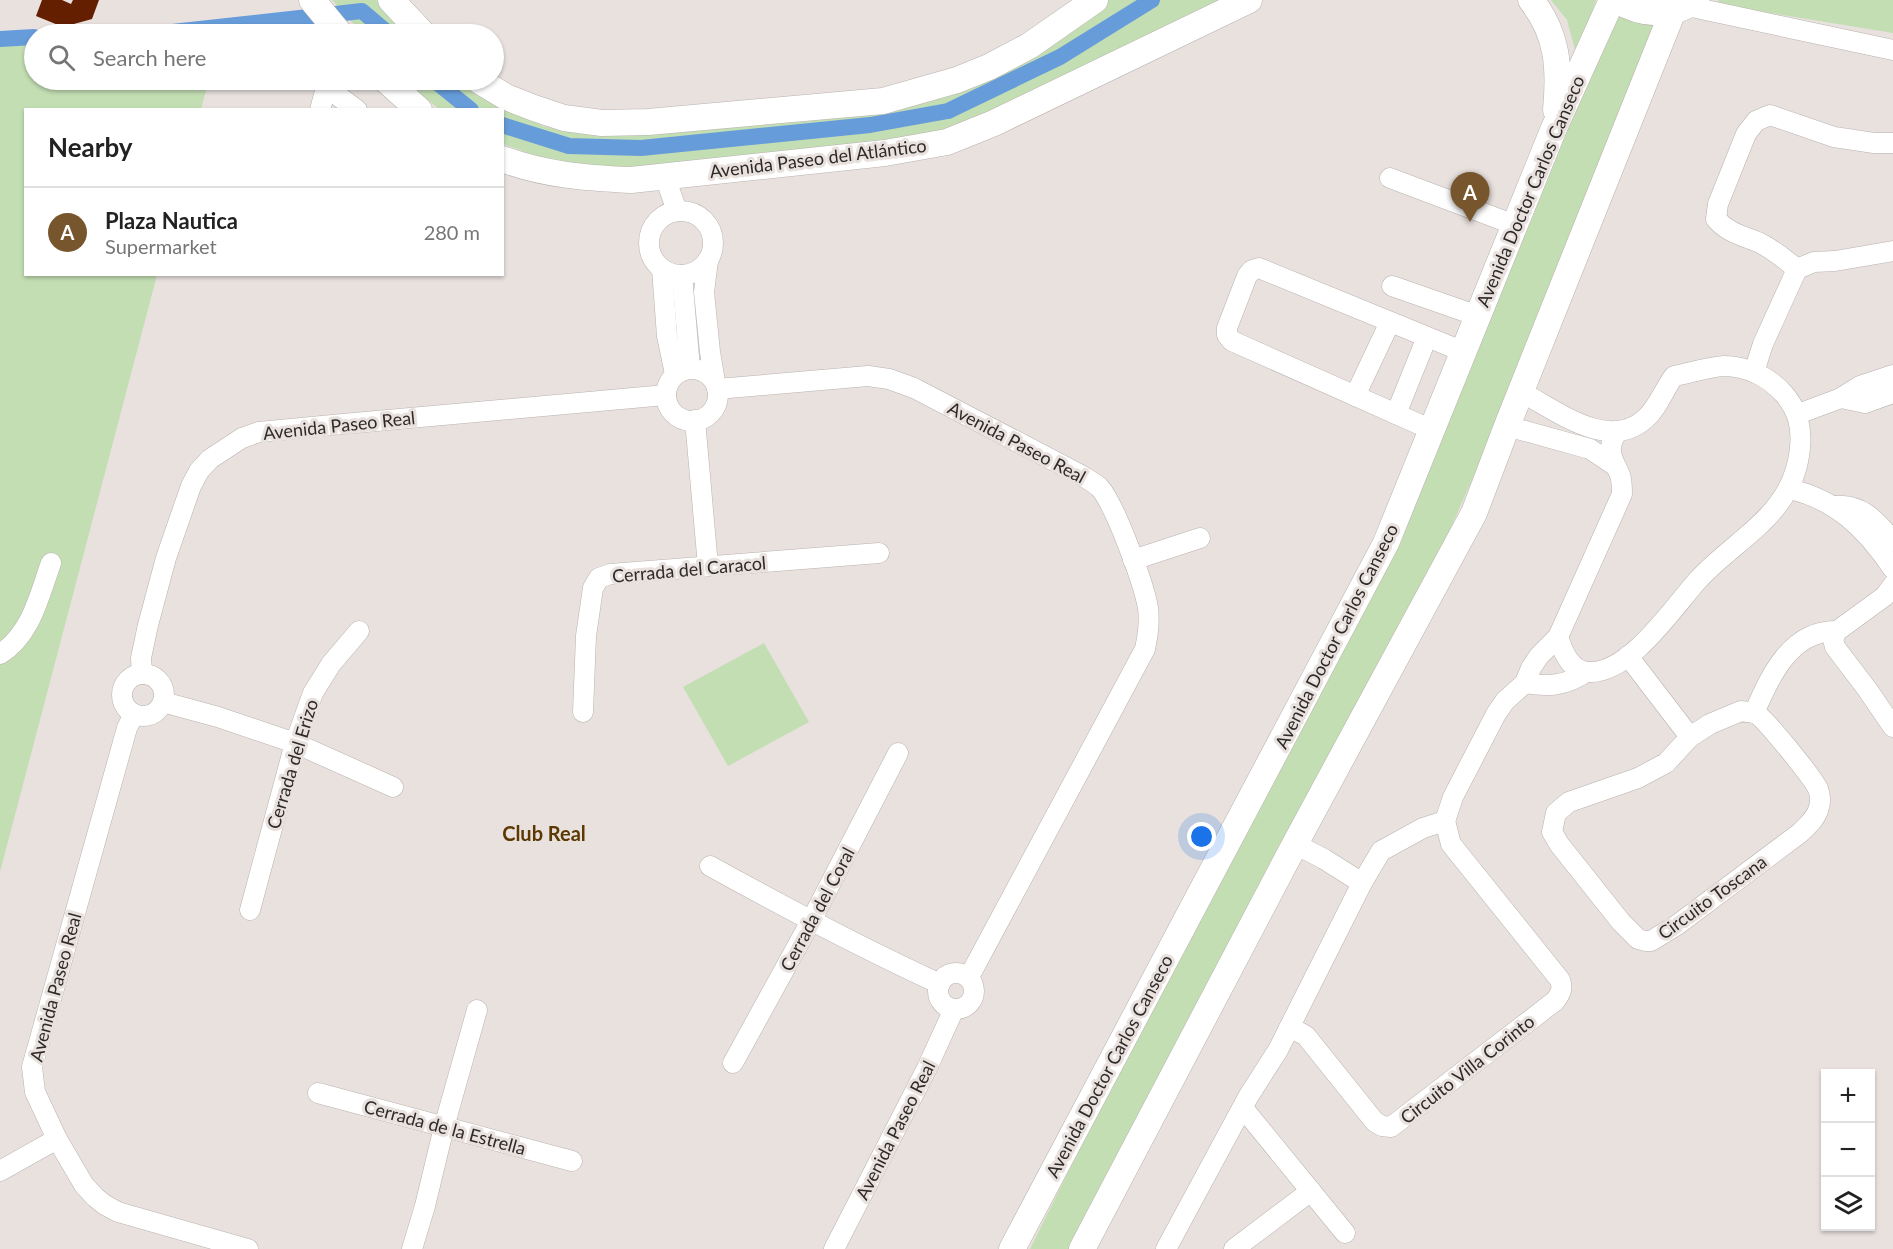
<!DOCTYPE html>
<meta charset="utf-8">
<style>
body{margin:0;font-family:Lato,sans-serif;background:#f6f6f6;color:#222}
.controls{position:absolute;right:18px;bottom:18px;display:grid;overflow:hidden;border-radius:0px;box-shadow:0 2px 4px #0004}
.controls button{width:54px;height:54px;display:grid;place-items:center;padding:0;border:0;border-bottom:2px solid #e0e0e0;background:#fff;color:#222;font:30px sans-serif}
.you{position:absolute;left:1202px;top:837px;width:21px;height:21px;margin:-15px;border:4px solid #fff;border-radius:50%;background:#1a73e8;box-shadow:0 0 0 9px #1a73e833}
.badge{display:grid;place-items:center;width:39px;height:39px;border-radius:50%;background:#77562d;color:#fff;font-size:20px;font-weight:700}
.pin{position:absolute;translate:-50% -50px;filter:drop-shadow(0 2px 3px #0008)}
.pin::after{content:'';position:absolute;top:32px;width:21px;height:18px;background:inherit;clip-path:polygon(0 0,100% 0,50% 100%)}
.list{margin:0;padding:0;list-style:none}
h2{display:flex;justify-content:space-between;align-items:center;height:78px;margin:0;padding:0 24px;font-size:26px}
h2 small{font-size:20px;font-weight:400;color:#767676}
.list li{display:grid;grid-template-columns:39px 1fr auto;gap:18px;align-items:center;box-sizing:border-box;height:90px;padding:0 24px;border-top:2px solid #e0e0e0}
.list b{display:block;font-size:22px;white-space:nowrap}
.list p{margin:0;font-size:20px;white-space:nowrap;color:#767676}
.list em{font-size:20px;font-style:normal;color:#767676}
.icon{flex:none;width:33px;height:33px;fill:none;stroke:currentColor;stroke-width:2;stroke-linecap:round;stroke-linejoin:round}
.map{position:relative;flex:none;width:1893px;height:1249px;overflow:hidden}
.search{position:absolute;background:#fff;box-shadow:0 2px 4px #0004;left:24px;top:24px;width:480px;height:66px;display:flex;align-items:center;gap:15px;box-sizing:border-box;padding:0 21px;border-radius:33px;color:#767676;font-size:22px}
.panel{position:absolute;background:#fff;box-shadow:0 2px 4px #0004;left:24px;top:108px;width:480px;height:168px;border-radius:0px}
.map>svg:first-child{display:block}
.green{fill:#c3deb3}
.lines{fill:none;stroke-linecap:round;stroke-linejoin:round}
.canal{stroke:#679cda;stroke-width:16}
.building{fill:#641e00}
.minor-casing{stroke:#b9b2af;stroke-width:21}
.major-casing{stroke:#b9b2af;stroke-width:27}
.minor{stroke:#fff;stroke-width:20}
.major{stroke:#fff;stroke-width:26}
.labels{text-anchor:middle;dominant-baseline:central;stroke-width:6;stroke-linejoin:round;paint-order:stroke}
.street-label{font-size:18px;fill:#2d2a29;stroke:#e8e1de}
.neighbourhood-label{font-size:20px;font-weight:bold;fill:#5c3903;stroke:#e8e1de}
</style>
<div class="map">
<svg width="1893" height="1249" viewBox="0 0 1893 1249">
<rect width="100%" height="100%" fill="#e8e1de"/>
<!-- green -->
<g class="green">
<polygon points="332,0 376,0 407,34 363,34"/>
<polygon points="1106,0 1219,0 1059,81 954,128 906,141 691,163 617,168 576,164 533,155 503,144 502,110 439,109 404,80 456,80 477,93 543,126 576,133 609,134 959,84"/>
<polygon points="1551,0 1596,0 1577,57 1567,20"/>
<polygon points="1719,0 1893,0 1893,33 1716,4"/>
<polygon points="1617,7 1657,22 1475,473 1430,575 1078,1249 1030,1249 1082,1144 1278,766"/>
<polygon points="34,45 34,80 209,80 201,109 26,110 26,274 157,275 0,872 0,46"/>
<polygon points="764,643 809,722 728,766 683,687"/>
</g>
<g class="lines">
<!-- canal -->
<g class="canal">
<polyline points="154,34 362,11 389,34"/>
<polyline points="0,39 34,37"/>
<polyline points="434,80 471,110"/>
<polyline points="502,125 569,146 641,148 870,125 948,111 1060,57 1152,0"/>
</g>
</g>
<!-- building -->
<polygon class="building" points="42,0 62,0 71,4 73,0 99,0 92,19 63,27 36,16"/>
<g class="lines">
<!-- minor casing -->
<g class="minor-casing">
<g id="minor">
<polyline points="1687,6 1893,50"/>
<polyline points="326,87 357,110"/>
<polyline points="320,110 328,80"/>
<path d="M1893,143H1874L1834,137L1770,115L1756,121L1746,134L1718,204L1716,219C1729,234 1745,236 1762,244C1775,251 1786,260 1797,269L1814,262L1835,261L1893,251"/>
<polyline points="665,177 677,211"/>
<polyline points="1390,178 1515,225"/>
<circle cx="681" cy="243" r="32"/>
<polyline points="708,260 704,292 710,352 715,382"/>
<polyline points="662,269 667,336 675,374"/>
<polyline points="682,275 690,368"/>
<polyline points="1392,286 1478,316"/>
<circle cx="692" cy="395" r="26"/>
<polyline points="1754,372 1763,344 1797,269"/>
<path d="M717,389L868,376L889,379L914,388L1081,475C1087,479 1095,483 1100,488C1115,505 1144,584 1148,608C1150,622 1148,635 1145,649L969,977"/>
<path d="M1521,392C1556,410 1608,452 1645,419C1658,408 1664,389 1674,376C1690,373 1708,367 1724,366C1747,366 1769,377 1784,394C1798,410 1802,427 1800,448C1794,515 1737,537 1697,581C1673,608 1629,674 1589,672C1571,672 1563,652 1558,637"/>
<polyline points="1355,396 1390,322"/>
<polyline points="1841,398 1865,403 1893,393"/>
<polyline points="1396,414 1427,337"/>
<polyline points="1798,414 1841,398 1860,386 1893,375"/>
<polyline points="695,420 708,566"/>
<polyline points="1507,426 1590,449 1614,465"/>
<polyline points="1432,430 1232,341 1227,335 1227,328 1247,276 1252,270 1259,268 1464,352"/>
<path d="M1789,489C1836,499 1867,530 1893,569"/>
<path d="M1836,506C1863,504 1877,522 1893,541"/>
<polyline points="1133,560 1200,538"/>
<polyline points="1893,585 1885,596 1837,631 1833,639 1835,647 1867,689 1893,727"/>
<path d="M0,654C31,635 39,596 51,563"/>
<polyline points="1628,656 1690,737"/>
<circle cx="143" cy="695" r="21"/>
<polyline points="142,674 141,658 148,625 166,558 191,486 199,471 210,459 242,438 259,432 343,424 666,395"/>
<path d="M1525,683C1548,687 1566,686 1586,672"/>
<polyline points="163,702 218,717 295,743 393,787"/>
<path d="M1741,711C1745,712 1751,712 1755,713C1765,718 1813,778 1818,789C1820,794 1821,802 1819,807C1817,818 1807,826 1800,833L1677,925L1651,941H1645L1638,939L1621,922L1559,844L1552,832L1556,813L1569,802L1638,778L1666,763L1690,737L1710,724Z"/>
<polyline points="583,712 586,636 593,588 599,578 610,574 879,553"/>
<path d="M1754,713C1770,677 1790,630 1837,631"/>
<polyline points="134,714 127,728 32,1067 35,1092 57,1139 84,1185 95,1197 105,1205 118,1212 248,1249"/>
<polyline points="1295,844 1324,859 1362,883"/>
<path d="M710,866C786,908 862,948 940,984"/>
<polyline points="250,910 295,743 313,693 331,664 359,631"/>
<circle cx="956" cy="991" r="18"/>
<path d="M1289,1028L1301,1033L1306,1036L1375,1122L1382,1126L1391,1127L1555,1001C1561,993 1563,989 1560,980L1451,844L1445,821"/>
<polyline points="733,1063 811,921 898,753"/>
<polyline points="318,1093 572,1161"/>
<polyline points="1243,1108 1345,1233"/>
<polyline points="0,1171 57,1139"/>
<polyline points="412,1249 425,1206 444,1127 477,1010"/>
<polyline points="834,1249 927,1068 954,1009"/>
<path d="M1166,1249L1248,1097L1278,1050L1362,883L1381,851L1423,828L1445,821L1453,797L1496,714L1505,701L1525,683L1531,668L1539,656L1558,637L1622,494C1622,488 1622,481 1620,475C1612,457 1605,450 1618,431"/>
<polyline points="1234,1249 1311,1191"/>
</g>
</g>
<!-- major casing -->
<g class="major-casing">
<g id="major">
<polyline points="312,0 340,34"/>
<polyline points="391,0 423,34"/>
<path d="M1531,0C1558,34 1560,68 1556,110"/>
<path d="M1616,0C1642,15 1670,18 1696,0"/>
<polyline points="386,80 419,110"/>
<polyline points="478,80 506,97 534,108 564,118 602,123 648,122 883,101 957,80 989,67 1029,46 1095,0"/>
<path d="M502,159C545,175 586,178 631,180L885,153L947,142L994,123L1249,0"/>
<polyline points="1012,1249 1386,543 1554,128 1612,0"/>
<polyline points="1082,1249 1295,844 1474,513 1507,426 1673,11"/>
</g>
</g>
<!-- minor -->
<use href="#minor" class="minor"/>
<!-- major -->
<use href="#major" class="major"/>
</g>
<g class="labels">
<!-- street labels -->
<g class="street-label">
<text transform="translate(818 158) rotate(-7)">Avenida Paseo del Atlántico</text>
<text transform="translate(1530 191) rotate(-67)">Avenida Doctor Carlos Canseco</text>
<text transform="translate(339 425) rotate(-6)">Avenida Paseo Real</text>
<text transform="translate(1017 442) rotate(28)">Avenida Paseo Real</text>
<text transform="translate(689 569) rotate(-5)">Cerrada del Caracol</text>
<text transform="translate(1336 636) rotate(-63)">Avenida Doctor Carlos Canseco</text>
<text transform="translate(292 764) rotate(-73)">Cerrada del Erizo</text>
<text transform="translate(1712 897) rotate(-36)">Circuito Toscana</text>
<text transform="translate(817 909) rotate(-62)">Cerrada del Coral</text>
<text transform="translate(55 987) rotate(-75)">Avenida Paseo Real</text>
<text transform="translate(1109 1066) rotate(-62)">Avenida Doctor Carlos Canseco</text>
<text transform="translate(1467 1069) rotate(-38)">Circuito Villa Corinto</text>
<text transform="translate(445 1127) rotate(15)">Cerrada de la Estrella</text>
<text transform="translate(895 1130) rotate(-63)">Avenida Paseo Real</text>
</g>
<!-- neighbourhood labels -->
<g class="neighbourhood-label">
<text x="544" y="833">Club Real</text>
</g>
</g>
</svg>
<div class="controls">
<button>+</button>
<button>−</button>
<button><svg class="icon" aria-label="layers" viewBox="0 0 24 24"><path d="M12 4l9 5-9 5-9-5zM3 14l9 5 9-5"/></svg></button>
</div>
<div class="you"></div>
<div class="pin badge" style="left:1470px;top:222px">A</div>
<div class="search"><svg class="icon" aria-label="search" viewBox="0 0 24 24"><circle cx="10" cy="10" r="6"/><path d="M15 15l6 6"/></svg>Search here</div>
<section class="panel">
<h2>Nearby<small></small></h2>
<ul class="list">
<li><span class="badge">A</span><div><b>Plaza Nautica</b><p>Supermarket</p></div><em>280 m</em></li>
</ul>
</section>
</div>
